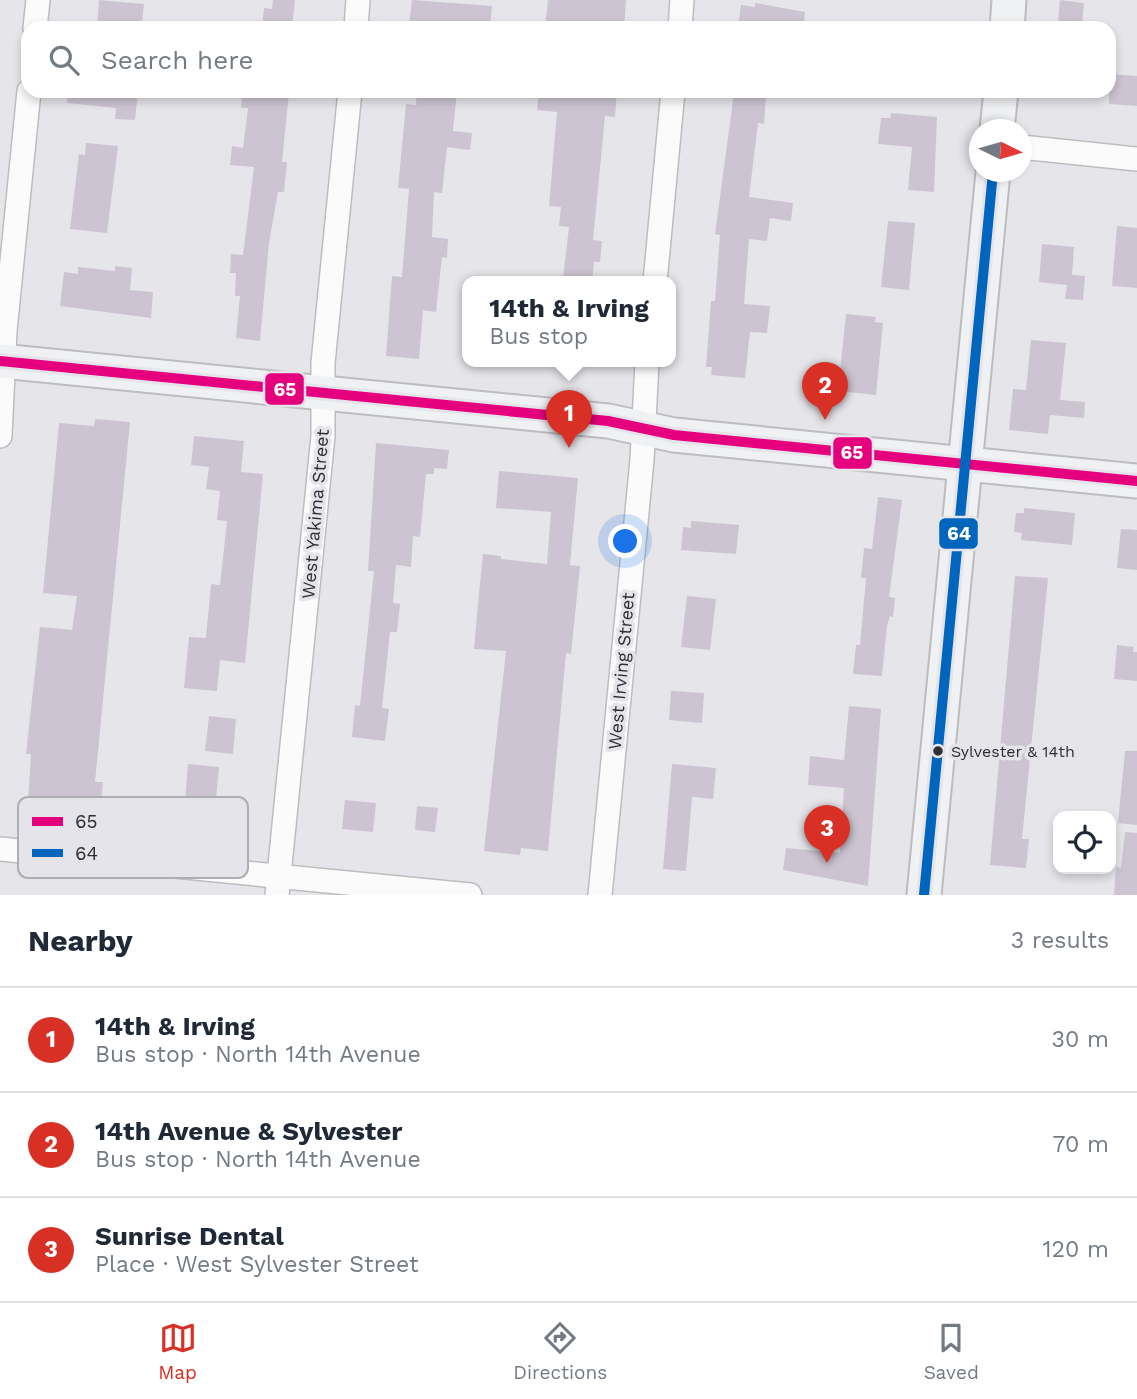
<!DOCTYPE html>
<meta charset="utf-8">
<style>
body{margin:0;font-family:"Work Sans",sans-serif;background:#f6f6f7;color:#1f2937}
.controls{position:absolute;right:21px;bottom:21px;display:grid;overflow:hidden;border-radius:14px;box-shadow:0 4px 10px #0003}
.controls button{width:63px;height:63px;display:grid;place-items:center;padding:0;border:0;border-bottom:2px solid #e0e1e3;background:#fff;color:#1f2937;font:35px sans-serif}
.compass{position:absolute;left:969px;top:119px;width:63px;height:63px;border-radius:50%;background:#fff;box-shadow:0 4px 10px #0003;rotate:95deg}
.you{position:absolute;left:626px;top:542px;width:24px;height:24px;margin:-18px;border:5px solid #fff;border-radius:50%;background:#1a73e8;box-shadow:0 0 0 10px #1a73e833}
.badge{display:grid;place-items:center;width:46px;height:46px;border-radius:50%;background:#d93025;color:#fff;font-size:23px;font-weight:700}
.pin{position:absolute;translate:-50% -58px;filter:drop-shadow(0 2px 4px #0008)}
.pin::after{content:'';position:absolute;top:37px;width:24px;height:21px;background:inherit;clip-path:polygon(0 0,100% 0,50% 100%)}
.popup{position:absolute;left:462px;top:276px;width:214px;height:91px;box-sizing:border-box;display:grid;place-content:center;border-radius:14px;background:#fff;filter:drop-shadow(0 2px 5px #0005);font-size:23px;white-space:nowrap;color:#747a83}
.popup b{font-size:26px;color:#1f2937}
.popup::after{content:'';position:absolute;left:50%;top:100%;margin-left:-14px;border:14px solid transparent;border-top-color:#fff}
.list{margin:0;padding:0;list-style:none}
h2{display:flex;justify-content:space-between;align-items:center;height:91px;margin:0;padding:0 28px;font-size:30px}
h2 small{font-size:23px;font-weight:400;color:#747a83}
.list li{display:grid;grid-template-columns:46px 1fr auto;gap:21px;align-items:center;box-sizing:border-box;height:105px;padding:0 28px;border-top:2px solid #e0e1e3}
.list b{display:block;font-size:26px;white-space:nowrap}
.list p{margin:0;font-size:23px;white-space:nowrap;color:#747a83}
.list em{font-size:23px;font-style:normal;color:#747a83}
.icon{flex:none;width:38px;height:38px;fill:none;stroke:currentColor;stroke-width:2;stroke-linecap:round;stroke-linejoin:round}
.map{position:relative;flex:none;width:1137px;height:895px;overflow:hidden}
.search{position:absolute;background:#fff;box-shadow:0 4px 10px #0003;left:21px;right:21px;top:21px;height:77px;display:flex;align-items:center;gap:18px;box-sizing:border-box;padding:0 24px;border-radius:21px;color:#747a83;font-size:26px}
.sheet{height:406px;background:#fff}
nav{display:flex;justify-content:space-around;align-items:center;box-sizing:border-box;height:98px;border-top:2px solid #e0e1e3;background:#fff;font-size:19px;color:#747a83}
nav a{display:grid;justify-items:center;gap:4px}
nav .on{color:#d93025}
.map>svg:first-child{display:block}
.building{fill:#ccc5d1}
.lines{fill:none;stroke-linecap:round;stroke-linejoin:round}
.street-casing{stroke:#bdbdbf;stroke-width:26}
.secondary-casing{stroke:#bdbdbf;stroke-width:37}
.street{stroke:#fbfbfc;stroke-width:23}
.secondary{stroke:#f0f1f3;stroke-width:33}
.bus-1-casing{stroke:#e5e4ea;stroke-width:16}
.bus-2-casing{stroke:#e5e4ea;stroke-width:16}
.bus-1{stroke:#e5007d;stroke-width:10}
.bus-2{stroke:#0065bd;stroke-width:10}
.bus-dot{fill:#2f2e31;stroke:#e5e4ea;stroke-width:2.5}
.labels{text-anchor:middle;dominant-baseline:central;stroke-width:7;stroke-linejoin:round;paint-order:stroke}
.bus-label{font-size:16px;fill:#2f2e31;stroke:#e5e4ea;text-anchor:start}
.street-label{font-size:18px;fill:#2f2e31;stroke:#e5e4ea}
.key{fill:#e5e4ea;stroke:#aeadb2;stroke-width:2}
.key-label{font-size:19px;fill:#2f2e31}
.line-badge{stroke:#e5e4ea;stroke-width:2.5}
.badge-label{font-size:19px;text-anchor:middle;font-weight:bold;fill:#fff}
</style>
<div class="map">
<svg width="1137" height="895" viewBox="0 0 1137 895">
<rect width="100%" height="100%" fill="#e6e5e9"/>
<!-- building -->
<g class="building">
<polygon points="99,0 144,4 142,21 139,20 138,28 97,28"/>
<polygon points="273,0 295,0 292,28 262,28 264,8 272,9"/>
<polygon points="412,0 492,6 490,28 409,25"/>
<polygon points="548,0 626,0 624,28 545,28"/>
<polygon points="1060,0 1084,3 1082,24 1058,22"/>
<polygon points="755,3 805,12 803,28 738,28 741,5 755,7"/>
<polygon points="1109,74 1137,76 1137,106 1109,104"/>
<polygon points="68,91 138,91 135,120 115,119 116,108 67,103"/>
<polygon points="242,91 289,93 282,162 287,162 284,192 278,192 269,243 260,341 236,338 240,296 235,296 236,273 230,273 231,254 243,255 254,167 230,165 232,146 243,148 248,108 241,108"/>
<polygon points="417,91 457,91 453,131 472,133 470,150 447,147 442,193 434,192 432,237 448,239 447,258 442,257 436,312 423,310 419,359 386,356 392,276 402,277 409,189 398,188 406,104 416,105"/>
<polygon points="539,91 617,91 615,117 605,116 593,240 602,241 600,262 594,262 592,282 563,279 569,227 559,226 561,207 549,206 557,112 537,110"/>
<polygon points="734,93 766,97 764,124 758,123 749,197 793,203 791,221 770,218 767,241 749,239 744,304 770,306 767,333 750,332 745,378 711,375 712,367 706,367 711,301 715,301 720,235 715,234"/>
<polygon points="891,113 937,117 934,192 908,190 912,147 878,144 881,118 890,118"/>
<polygon points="86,143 118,146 107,233 70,229 79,154 85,155"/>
<polygon points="888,221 915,223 909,290 881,287"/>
<polygon points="1117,226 1137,228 1137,288 1112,286"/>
<polygon points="1042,244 1074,247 1072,275 1085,276 1083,300 1065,299 1067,285 1039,282"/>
<polygon points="115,266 132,268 130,290 153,292 151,318 60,306 64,272 78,274 78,267 115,271"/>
<polygon points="846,314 876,317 875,322 883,323 876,395 838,391"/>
<polygon points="1031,340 1066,343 1060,400 1085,402 1084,418 1050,415 1048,434 1009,430 1013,389 1026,390"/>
<polygon points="95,419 130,422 95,782 103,782 100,809 28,802 31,754 26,754 40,627 72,630 77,596 43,593 59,423 94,426"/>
<polygon points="194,436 244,441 241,472 263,474 245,663 220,660 217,691 184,688 189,637 206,638 211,584 220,585 227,521 217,520 220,491 206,489 209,467 191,465"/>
<polygon points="376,443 449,450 447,469 434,468 434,474 426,474 420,537 413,536 411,567 396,565 393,603 400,604 397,632 390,632 382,708 389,709 385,741 352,737 355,705 360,706 374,571 368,571"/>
<polygon points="499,471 578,478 570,565 580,566 571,654 566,653 548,851 521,848 520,855 484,851 506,651 474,649 479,593 483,554 501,556 501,559 547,564 551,512 496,508"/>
<polygon points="878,497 902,500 889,597 895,598 893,617 890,616 887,626 882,676 853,674 856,645 860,645 866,578 861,578 864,548 872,549"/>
<polygon points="1024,508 1075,513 1072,545 1021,540 1022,533 1014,532 1016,513 1024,513"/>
<polygon points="691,521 739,525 736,554 681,550 683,527 691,528"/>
<polygon points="1121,529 1137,530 1137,570 1117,568"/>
<polygon points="1015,576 1048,578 1022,839 1029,839 1026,868 990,865"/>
<polygon points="687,596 716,599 710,650 681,647"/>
<polygon points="1117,645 1134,647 1133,652 1137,652 1137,681 1114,679"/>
<polygon points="671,691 704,693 702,723 669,720"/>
<polygon points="849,706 881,709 868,886 783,870 786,848 840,853 844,788 808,785 810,756 844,760"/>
<polygon points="209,716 236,719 233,754 205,751"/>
<polygon points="1125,751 1137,751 1137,825 1118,823"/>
<polygon points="188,764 219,767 215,809 200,808 198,821 171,818 173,801 185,802"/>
<polygon points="672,764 716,768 713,799 692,797 686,871 663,869"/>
<polygon points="345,800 376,803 373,832 342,829"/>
<polygon points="417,806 438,808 435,832 415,830"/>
<polygon points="1125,832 1137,833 1137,895 1114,895 1116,867 1121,868"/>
</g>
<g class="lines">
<!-- street casing -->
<g class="street-casing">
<g id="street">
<polyline points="35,28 38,0"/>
<polyline points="356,28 358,0"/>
<polyline points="680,28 682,0"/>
<polyline points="1021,147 1137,159"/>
<polyline points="655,282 673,91"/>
<polyline points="0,436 5,331 29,91"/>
<polyline points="0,849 470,895"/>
<polyline points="277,895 323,436 323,363 350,91"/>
<polyline points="600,895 642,460 647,362"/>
</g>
</g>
<!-- secondary casing -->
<g class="secondary-casing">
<g id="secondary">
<polyline points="1007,28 1009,0"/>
<polyline points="997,130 1001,91"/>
<polyline points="0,361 608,421 674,435 1137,481"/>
<polyline points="924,895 993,172"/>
</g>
</g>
<!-- street -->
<use href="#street" class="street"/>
<!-- secondary -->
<use href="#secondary" class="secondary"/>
<!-- bus-1 casing -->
<g class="bus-1-casing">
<polyline id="bus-1" points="0,361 608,421 674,435 1137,481"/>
</g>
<!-- bus-2 casing -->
<g class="bus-2-casing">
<polyline id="bus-2" points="924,895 993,172"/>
</g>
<!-- bus-1 -->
<use href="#bus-1" class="bus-1"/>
<!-- bus-2 -->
<use href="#bus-2" class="bus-2"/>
</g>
<!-- markers -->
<circle class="bus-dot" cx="938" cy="751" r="6"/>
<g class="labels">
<!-- bus labels -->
<g class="bus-label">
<text x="951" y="751">Sylvester &amp; 14th</text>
</g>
<!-- street labels -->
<g class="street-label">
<text transform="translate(315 514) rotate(-85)">West Yakima Street</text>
<text transform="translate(621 671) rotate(-85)">West Irving Street</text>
</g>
</g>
<!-- legend -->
<rect x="18" y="797" width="230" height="81" rx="10" class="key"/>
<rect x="32" y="817" width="31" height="9" fill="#e5007d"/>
<rect x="32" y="849" width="31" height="8" fill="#0065bd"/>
<g class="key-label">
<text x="75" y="828">65</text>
<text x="75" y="860">64</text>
</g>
<g class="line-badge">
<rect x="264" y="372" width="41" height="34" rx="7" fill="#e5007d"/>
<rect x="832" y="436" width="41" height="34" rx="7" fill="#e5007d"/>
<rect x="938" y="517" width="41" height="33" rx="7" fill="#0065bd"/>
</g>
<g class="badge-label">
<text x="285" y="396">65</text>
<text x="852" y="459">65</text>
<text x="959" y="540">64</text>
</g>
</svg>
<div class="controls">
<button><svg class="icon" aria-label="locate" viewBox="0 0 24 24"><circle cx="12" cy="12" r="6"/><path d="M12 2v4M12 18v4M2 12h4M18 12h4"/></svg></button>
</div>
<svg class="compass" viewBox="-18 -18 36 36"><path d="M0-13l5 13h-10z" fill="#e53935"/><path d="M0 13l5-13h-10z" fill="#747a83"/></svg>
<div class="you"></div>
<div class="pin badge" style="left:569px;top:448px">1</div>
<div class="popup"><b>14th &amp; Irving</b>Bus stop</div>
<div class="pin badge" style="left:825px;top:420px">2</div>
<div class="pin badge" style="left:827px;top:863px">3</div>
<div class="search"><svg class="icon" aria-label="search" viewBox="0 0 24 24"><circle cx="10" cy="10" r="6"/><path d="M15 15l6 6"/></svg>Search here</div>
</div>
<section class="sheet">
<h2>Nearby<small>3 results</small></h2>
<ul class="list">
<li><span class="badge">1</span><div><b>14th &amp; Irving</b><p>Bus stop · North 14th Avenue</p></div><em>30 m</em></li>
<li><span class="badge">2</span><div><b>14th Avenue &amp; Sylvester</b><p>Bus stop · North 14th Avenue</p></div><em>70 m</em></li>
<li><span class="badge">3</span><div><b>Sunrise Dental</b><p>Place · West Sylvester Street</p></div><em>120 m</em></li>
</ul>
</section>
<nav>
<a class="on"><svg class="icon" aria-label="map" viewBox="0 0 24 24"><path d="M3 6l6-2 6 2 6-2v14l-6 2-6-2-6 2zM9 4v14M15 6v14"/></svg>Map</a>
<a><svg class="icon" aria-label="directions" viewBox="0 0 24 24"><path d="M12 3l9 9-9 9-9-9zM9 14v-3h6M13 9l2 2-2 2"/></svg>Directions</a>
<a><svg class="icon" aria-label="saved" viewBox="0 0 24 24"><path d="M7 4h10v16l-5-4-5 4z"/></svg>Saved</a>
</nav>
